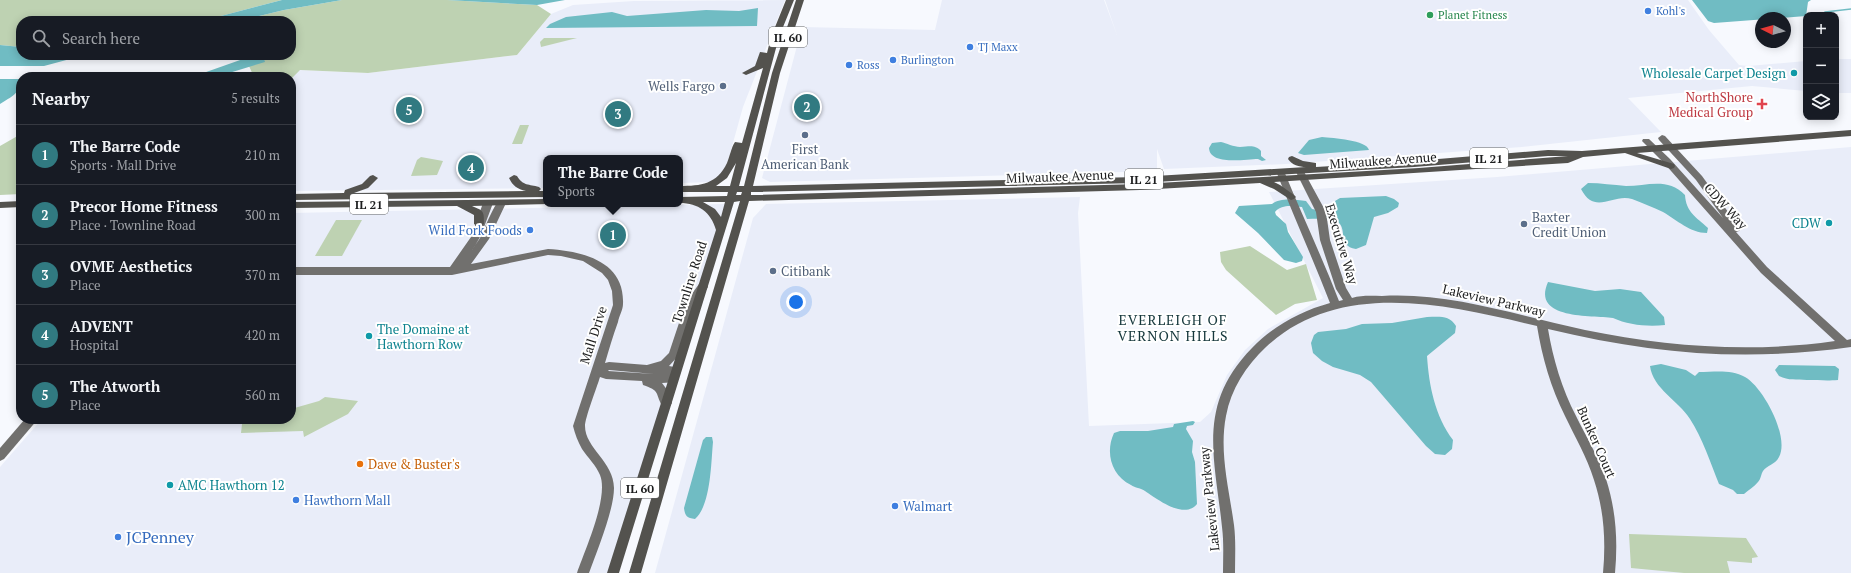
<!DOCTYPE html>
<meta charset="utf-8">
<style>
body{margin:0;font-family:"PT Serif",serif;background:#242831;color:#f1f3f6}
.controls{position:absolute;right:12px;top:12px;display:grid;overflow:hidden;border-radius:8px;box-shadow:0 2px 10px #0003}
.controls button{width:36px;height:36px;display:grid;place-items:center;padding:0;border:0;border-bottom:1px solid #363941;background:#171b24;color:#f1f3f6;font:20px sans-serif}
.compass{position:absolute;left:1755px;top:12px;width:36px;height:36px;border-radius:50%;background:#171b24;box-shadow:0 2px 10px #0003;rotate:275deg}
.you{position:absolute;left:796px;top:302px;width:14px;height:14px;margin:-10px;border:3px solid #fff;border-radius:50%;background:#1a73e8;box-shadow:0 0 0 6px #1a73e833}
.badge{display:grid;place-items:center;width:26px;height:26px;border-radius:50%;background:#317a81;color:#fff;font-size:13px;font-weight:700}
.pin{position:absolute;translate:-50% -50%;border:2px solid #fff;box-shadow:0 1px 4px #0006}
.popup{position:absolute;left:543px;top:155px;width:140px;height:52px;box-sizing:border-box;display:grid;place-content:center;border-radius:8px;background:#171b24;filter:drop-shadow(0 1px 3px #0005);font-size:13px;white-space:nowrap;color:#9ea1a6}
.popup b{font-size:15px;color:#f1f3f6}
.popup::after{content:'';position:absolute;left:50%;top:100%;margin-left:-8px;border:8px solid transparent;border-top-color:#171b24}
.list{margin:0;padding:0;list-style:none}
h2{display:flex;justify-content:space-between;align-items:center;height:52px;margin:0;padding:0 16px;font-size:17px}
h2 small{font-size:13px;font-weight:400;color:#9ea1a6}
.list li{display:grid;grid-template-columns:26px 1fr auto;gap:12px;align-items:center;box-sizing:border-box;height:60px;padding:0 16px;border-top:1px solid #363941}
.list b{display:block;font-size:15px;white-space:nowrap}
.list p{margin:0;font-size:13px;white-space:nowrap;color:#9ea1a6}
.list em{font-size:13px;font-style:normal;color:#9ea1a6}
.icon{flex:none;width:22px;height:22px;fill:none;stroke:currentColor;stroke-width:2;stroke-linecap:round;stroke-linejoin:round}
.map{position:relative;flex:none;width:1851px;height:573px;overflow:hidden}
.search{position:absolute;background:#171b24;box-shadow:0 2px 10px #0003;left:16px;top:16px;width:280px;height:44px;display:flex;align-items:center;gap:10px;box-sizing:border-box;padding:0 14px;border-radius:16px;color:#9ea1a6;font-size:15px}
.panel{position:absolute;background:#171b24;box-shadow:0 2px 10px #0003;left:16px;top:72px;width:280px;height:352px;border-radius:16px}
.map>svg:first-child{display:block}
.built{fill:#e9edf9}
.green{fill:#bed2b2}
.water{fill:#70bcc3}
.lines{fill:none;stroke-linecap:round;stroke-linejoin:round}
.stream{stroke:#70bcc3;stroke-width:1.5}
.secondary{fill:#71706e;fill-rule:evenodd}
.primary{fill:#53524e;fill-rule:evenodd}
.shop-dot{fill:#3f7fe0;stroke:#fff;stroke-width:1.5}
.leisure-dot{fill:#2e9e5b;stroke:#fff;stroke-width:1.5}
.culture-dot{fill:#0f9aa8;stroke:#fff;stroke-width:1.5}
.service-dot{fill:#5c6f8a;stroke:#fff;stroke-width:1.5}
.health-dot{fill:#e0444e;stroke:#fff;stroke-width:1.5}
.food-dot{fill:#e8710a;stroke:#fff;stroke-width:1.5}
.labels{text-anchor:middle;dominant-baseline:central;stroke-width:4;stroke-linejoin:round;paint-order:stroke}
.far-shop-label{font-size:11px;fill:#366cbe;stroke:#fff;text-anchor:start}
.far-leisure-label{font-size:11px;fill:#27864d;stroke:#fff;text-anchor:start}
.shield{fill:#fff;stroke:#616262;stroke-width:1}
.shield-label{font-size:12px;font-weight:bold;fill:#1d1e1f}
.culture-label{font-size:13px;fill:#0d838f;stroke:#fff;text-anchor:end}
.service-label{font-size:13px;fill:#4e5e75;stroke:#fff;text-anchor:start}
.health-label{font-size:13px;fill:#be3a42;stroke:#fff;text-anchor:end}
.street-label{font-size:13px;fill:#1d1e1f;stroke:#fff}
.shop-label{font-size:13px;fill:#366cbe;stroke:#fff;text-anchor:start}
.food-label{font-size:13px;fill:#c56008;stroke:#fff;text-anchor:start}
.neighbourhood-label{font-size:14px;letter-spacing:1px;fill:#16383c;stroke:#fff}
.near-shop-label{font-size:16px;fill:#366cbe;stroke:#fff;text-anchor:start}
</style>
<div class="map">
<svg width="1851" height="573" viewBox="0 0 1851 573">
<rect width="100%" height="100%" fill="#f7f9fe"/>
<!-- built -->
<g class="built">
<polygon points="785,0 743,107 724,175 713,182 680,183 680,158 546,158 546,188 291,191 291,79 299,70 368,73 517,55 551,14 573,5 634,1"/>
<polygon points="942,0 1104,0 1117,35 1105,0 1688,0 1709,30 1739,65 1748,66 1806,61 1806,91 1752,86 1628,98 1661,132 1522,147 1286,164 1164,169 1157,149 1157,171 770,182 762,178 802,27 935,30"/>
<rect x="1836" y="59" width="15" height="34"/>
<polygon points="1851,147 1851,573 655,573 753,218 766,204 1080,197 1078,213 1089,426 1200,422 1211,412 1227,375 1245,350 1268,329 1323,298 1269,192 1497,177"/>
<polygon points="725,204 609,573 0,573 0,467 42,419 291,419 291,213"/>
</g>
<!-- green -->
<g class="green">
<polygon points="0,0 282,0 202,21 21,21 21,47 0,45"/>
<polygon points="342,0 447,0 537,5 551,14 517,55 368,73 300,70 291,79 291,77 254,77 244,55 291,55 291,21 238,21 284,10"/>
<polygon points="544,38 577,38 541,47 540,42"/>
<polygon points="520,125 529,125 522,144 512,144"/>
<polygon points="21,134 21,194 0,195 0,146"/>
<polygon points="421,157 443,161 437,175 411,176 417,160"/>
<polygon points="336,220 362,220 342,256 315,256"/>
<polygon points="1250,246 1287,270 1306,264 1317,300 1295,304 1276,315 1226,270 1221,262 1220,252"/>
<polygon points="325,397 358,401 348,414 304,437 303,431 241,433 242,424 257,419 291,419 291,409 319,401"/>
<polygon points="1629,534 1746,538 1758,557 1752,558 1752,563 1727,561 1730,573 1684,573 1631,568"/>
</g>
<!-- water -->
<g class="water">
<polygon points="282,0 342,0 284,10 238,21 202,21"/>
<polygon points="447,0 565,0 537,5"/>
<polygon points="1692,0 1811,0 1808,2 1806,16 1714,23 1708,21"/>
<polygon points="758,8 757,26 546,28 550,24 566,17 612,12 627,16 706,10 739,11"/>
<polygon points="0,45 21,47 21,55 85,55 44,66 0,66"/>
<polygon points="263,56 265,62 216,77 192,77 243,59"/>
<path d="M0,79H21C21,93 11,97 0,104Z"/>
<path d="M1322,137C1333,138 1367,140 1369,150L1304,155L1298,153L1309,140Z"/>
<path d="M1221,142C1226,143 1234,147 1240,147C1249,147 1254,144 1261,151V156L1266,160L1262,161L1258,159C1246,159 1210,166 1209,148L1212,143Z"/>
<path d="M1588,183C1601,183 1613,185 1626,186C1647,186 1668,177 1685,195C1686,212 1696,217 1708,228L1707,233C1690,233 1677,220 1663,212C1653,207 1642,203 1632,199C1613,193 1595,216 1581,189Z"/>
<path d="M1386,196L1394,199L1399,203L1398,207L1388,213L1374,217L1366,245L1356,249C1336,246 1349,227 1336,221C1327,218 1316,219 1307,219L1302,207C1292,206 1282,204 1275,212L1276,215L1286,224L1288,232L1303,257L1302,261L1296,263L1284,260L1258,233L1235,213L1239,206L1272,204C1281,197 1296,200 1306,201L1312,209L1327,212L1335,211V201L1340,198Z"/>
<path d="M1548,282L1595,291L1620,289L1641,292L1664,317L1665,325C1648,327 1628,325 1613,318C1592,315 1531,320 1548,282Z"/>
<path d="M1427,317C1440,317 1449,315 1456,326L1455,333L1427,356C1429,386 1435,416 1453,440L1452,449L1445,455L1435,454L1426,446L1371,382L1360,375L1333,367L1322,361L1313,353L1311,343L1314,335L1318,332L1346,329L1362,324L1392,323Z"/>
<path d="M1661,364L1686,370L1695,376L1699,372C1714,372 1731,369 1745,377C1763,387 1790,437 1779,457C1775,465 1767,465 1763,471C1761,474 1761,479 1758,482C1754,487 1748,490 1744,494H1737L1733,490L1719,484C1711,464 1702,437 1690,419C1678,400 1653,389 1650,366Z"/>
<path d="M1779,365L1835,366L1839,369L1838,380C1826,381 1819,380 1807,380C1796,379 1789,381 1779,376L1775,370Z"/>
<path d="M1193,421L1195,422L1193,425L1187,426L1186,429L1193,441L1192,452L1195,462L1197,504C1184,520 1157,499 1145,491C1141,488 1135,488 1131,485C1111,475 1105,452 1114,433L1120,431H1148L1173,427L1174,424Z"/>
<path d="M706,437H712L713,442C711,463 711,505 695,519C687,518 685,516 684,508L703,440Z"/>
</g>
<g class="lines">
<!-- stream -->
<polyline class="stream" points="1823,15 1825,12 1851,9"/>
<!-- secondary -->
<g class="secondary">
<path d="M1662,135L1665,136L1702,176L1739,227L1741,229L1739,231L1736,232L1767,267L1847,340L1851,339V347C1744,362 1652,354 1548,329C1553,359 1562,389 1576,416C1586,437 1599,457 1606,479C1616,510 1618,541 1615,573H1603C1606,541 1604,510 1594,480C1587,457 1575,437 1565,416C1551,388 1542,357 1537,326C1449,305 1340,278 1266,347C1246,366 1231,389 1226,416C1219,452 1229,489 1234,525C1236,541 1235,557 1235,573H1223C1223,558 1224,543 1222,527C1215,458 1196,405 1252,348C1273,326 1301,311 1330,303C1313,259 1293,215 1276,171L1277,169H1283L1284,171C1302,215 1322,257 1339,301L1343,300L1336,289L1320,240L1316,212L1295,170L1296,168H1302L1326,212L1330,240L1346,288L1352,298C1362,295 1372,296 1382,296C1451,292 1518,316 1585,330C1667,347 1752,353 1835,341L1761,273L1664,163L1642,141L1643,139H1649L1670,159L1723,218L1696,180L1659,140L1658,138Z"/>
<path d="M488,200L493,203L480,238L472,250C483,235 488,217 498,201H504L506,203L489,239L471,264L548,249C582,251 625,261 623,304C623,310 619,316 618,322C613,336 609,349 605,363L609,362L647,365L661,361L669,353L686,302L699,284H707L708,287L696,303L679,355L669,366L680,368L681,371L680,374L674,375L678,379L677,382L662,383L668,391L672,403L670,406L666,407L662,406C655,392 660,391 643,385L642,381L606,379L600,377C597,387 585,418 585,426C585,448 614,462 614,488C614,510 597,551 589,573H577C585,550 609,497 600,475C596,465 588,458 582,449C578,442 575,434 573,426L613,305L612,291L608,280L602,273L583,261L561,256L548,255L452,275H291V267H450L471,237L483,203ZM609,370L654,374L608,371Z"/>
<polygon points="25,419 38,419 4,459 0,461 0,448"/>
</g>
<!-- primary -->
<g class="primary">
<path d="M786,0H794L779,37L739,186H744L772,73L796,0H804L780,73L753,186L1138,177L1306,167C1299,167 1292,165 1288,159L1289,157L1292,156L1303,161L1316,163V167L1414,161L1548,150L1582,151L1851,130V136L1637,153L1674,164L1675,166L1674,168L1671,169L1625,153L1583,157L1568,163L1274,182L1280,185L1294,195L1296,197L1294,199L1291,200L1274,189L1260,183L1140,190L749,201L641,573H629L740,201L734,202L619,573H607L716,230C711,212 698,203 680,203V197L727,196L728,192H680V186C701,186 717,184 727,163C730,156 731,148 735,142L742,143L763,68L746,75L742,73L755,66L760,52L767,53L771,37ZM1548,156H1568L1419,168L1140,184L751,195V192L1138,183L1414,167ZM736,163L730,186H716L727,178ZM737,192H742L741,195H736ZM703,202H725L721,217L715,209Z"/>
<path d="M373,175L378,178L368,188L354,193L526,191C517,189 513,186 509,178L514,175L517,176C523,186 529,184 539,187L541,189L539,191H546V197L291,200V194L344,193L345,190L362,184L370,176Z"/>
<path d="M546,199V204H549L472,206C484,211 484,211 484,224L479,227L474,224V215L457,206L291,208V202Z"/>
<polygon points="21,201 21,207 0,208 0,202"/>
</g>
</g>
<!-- markers -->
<g class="shop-dot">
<circle cx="1648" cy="11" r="4"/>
<circle cx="970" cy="47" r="4"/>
<circle cx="893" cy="60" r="4"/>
<circle cx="849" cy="65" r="4"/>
<circle cx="530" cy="230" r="4"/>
<circle cx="296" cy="500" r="4"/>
<circle cx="895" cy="506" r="4"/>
<circle cx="118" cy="537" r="4"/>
</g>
<circle class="leisure-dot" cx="1430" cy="15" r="4"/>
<g class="culture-dot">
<circle cx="1794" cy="73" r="4"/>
<circle cx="1829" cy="223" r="4"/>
<circle cx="369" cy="336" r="4"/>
<circle cx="170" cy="485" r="4"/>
</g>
<g class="service-dot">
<circle cx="723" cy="86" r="4"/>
<circle cx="805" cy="135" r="4"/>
<circle cx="1524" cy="224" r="4"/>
<circle cx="773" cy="271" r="4"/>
</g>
<path class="health-dot" d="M1760 98h4v4h4v4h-4v4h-4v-4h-4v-4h4z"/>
<circle class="food-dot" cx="360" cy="464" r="4"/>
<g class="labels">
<!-- far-shop labels -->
<g class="far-shop-label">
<text x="1656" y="11">Kohl's</text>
<text x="978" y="47">TJ Maxx</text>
<text x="901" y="60">Burlington</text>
<text x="857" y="65">Ross</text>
</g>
<!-- far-leisure labels -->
<g class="far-leisure-label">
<text x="1438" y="15">Planet Fitness</text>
</g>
<!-- shield labels -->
<g class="shield">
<rect x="769" y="27" width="38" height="20" rx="3"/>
<rect x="1470" y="148" width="38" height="20" rx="3"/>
<rect x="1125" y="169" width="38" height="20" rx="3"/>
<rect x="350" y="194" width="38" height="20" rx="3"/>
<rect x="621" y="478" width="38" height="20" rx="3"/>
</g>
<g class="shield-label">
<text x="788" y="37">IL 60</text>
<text x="1489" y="158">IL 21</text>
<text x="1144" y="179">IL 21</text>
<text x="369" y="204">IL 21</text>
<text x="640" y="488">IL 60</text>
</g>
<!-- culture labels -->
<g class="culture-label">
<text x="1786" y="73">Wholesale Carpet Design</text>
<text x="1821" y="223">CDW</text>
<text x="377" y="329" text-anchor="start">The Domaine at<tspan x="377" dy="15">Hawthorn Row</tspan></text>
<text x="178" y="485" text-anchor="start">AMC Hawthorn 12</text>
</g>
<!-- service labels -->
<g class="service-label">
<text x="715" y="86" text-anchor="end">Wells Fargo</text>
<text x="805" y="149" text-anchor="middle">First<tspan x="805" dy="15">American Bank</tspan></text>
<text x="1532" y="217">Baxter<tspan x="1532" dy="15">Credit Union</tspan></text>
<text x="781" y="271">Citibank</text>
</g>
<!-- health labels -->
<g class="health-label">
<text x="1753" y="97">NorthShore<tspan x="1753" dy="15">Medical Group</tspan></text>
</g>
<!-- street labels -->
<g class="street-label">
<text transform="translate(1383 160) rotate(-4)">Milwaukee Avenue</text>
<text transform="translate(1060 176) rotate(-2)">Milwaukee Avenue</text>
<text transform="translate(1726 206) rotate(48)">CDW Way</text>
<text transform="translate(1342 244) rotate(73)">Executive Way</text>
<text transform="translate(689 282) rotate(-72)">Townline Road</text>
<text transform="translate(1494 300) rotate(13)">Lakeview Parkway</text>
<text transform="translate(593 335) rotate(-72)">Mall Drive</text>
<text transform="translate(1597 442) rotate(66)">Bunker Court</text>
<text transform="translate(1209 499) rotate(-96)">Lakeview Parkway</text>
</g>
<!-- shop labels -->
<g class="shop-label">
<text x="522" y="230" text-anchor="end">Wild Fork Foods</text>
<text x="304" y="500">Hawthorn Mall</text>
<text x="903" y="506">Walmart</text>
</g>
<!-- food labels -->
<g class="food-label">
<text x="368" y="464">Dave &amp; Buster's</text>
</g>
<!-- neighbourhood labels -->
<g class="neighbourhood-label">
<text x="1173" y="319">EVERLEIGH OF<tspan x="1173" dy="16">VERNON HILLS</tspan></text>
</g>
<!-- near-shop labels -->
<g class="near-shop-label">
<text x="126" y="537">JCPenney</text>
</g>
</g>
</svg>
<div class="controls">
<button>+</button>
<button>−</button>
<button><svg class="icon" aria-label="layers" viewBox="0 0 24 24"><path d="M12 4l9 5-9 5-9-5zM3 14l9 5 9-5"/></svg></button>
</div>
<svg class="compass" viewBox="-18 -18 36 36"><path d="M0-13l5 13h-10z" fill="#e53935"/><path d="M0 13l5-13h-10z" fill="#9ea1a6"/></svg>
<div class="you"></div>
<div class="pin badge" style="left:613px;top:235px">1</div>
<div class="popup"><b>The Barre Code</b>Sports</div>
<div class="pin badge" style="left:807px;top:107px">2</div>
<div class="pin badge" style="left:618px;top:114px">3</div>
<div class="pin badge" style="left:471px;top:168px">4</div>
<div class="pin badge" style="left:409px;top:110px">5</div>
<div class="search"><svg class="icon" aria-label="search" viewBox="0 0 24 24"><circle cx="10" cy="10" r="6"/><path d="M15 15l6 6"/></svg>Search here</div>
<section class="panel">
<h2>Nearby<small>5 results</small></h2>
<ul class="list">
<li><span class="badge">1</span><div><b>The Barre Code</b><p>Sports · Mall Drive</p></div><em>210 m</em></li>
<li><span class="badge">2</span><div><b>Precor Home Fitness</b><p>Place · Townline Road</p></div><em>300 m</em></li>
<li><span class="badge">3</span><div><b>OVME Aesthetics</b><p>Place</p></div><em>370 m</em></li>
<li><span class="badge">4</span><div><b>ADVENT</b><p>Hospital</p></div><em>420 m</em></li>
<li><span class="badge">5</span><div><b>The Atworth</b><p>Place</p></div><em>560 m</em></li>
</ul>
</section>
</div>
